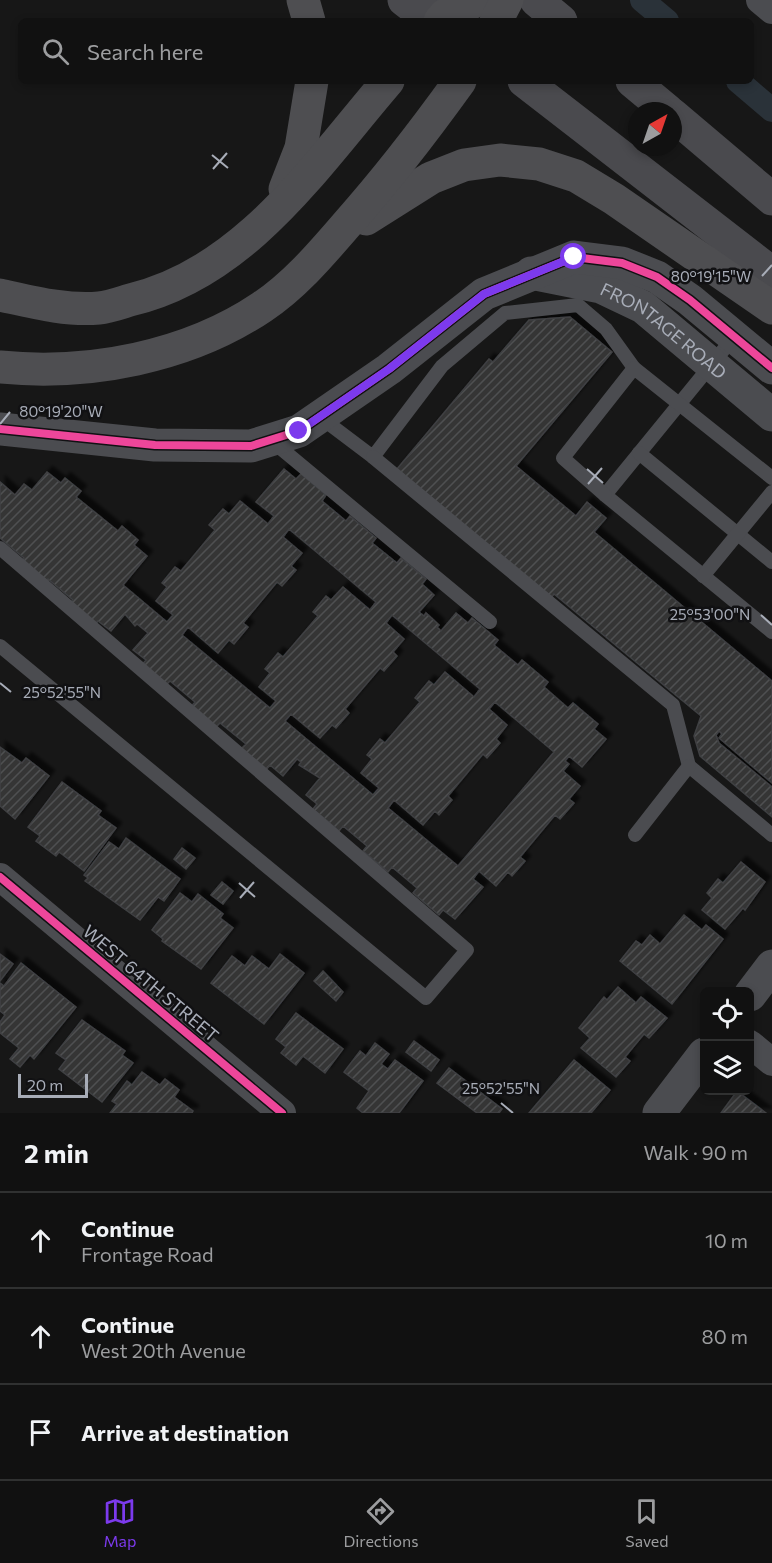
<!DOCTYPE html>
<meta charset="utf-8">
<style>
body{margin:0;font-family:Commissioner,sans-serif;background:#1e1f1f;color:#f1f3f6}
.controls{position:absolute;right:18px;bottom:18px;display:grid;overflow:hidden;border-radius:9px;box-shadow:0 3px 9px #0003}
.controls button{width:54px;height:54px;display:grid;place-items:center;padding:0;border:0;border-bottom:2px solid #303131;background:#111;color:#f1f3f6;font:30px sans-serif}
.compass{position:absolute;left:628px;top:102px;width:54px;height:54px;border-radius:50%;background:#111;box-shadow:0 3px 9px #0003;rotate:40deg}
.scale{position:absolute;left:18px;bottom:15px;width:70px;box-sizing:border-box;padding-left:6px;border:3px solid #a8adb8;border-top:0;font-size:16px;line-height:21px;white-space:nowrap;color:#a8adb8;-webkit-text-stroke:4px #111113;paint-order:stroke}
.stop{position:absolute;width:18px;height:18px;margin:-14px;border:4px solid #7c3aed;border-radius:50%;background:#fff}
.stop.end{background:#7c3aed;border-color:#fff;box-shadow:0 2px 6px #0008}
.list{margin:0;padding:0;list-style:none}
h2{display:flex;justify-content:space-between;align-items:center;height:78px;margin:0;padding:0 24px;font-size:26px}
h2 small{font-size:20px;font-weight:400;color:#9c9d9f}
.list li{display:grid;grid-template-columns:39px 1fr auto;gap:18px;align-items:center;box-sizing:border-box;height:96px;padding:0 24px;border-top:2px solid #303131}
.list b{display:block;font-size:22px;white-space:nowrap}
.list p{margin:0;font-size:20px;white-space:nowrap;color:#9c9d9f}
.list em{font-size:20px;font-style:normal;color:#9c9d9f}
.icon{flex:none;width:33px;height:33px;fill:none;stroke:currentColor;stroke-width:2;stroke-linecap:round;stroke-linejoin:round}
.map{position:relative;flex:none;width:772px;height:1113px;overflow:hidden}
.search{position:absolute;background:#111;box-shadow:0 3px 9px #0003;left:18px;right:18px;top:18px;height:66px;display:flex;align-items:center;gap:15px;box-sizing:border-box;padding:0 21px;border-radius:9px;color:#9c9d9f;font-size:22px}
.sheet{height:366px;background:#111}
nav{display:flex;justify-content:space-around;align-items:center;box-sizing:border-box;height:84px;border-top:2px solid #303131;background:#111;font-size:16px;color:#9c9d9f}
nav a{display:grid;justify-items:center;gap:3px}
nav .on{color:#7c3aed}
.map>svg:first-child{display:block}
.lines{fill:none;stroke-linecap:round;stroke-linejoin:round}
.canal{stroke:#2a3239;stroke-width:24}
.building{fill:url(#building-hatch);stroke:#3f4043;stroke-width:1.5;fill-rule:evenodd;filter:url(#shadow)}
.service{stroke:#4b4c50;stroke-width:14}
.minor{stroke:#4b4c50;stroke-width:28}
.tertiary{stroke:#4b4c50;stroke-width:33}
.secondary{stroke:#4a4a4e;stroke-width:33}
.motorway{stroke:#4e4e51;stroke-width:33}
.cycleway-casing{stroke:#111113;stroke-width:11}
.cycleway{stroke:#ed469a;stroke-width:8}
.route{stroke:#7c3aed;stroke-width:8}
.ticks{fill:none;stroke:#a8adb8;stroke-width:2}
.labels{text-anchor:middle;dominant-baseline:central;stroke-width:5;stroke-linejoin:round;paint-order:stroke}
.street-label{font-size:18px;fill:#a8adb8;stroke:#111113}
.ticks-label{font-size:15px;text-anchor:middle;fill:#a8adb8;stroke:#111113;stroke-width:5;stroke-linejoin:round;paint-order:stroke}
</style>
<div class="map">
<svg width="772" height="1113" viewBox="0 0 772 1113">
<defs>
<pattern id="building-hatch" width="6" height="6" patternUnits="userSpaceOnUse" patternTransform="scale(1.5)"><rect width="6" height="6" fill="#353536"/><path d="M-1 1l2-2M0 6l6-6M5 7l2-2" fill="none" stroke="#4f5051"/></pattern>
<filter id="shadow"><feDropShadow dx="5.5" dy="-5.5" stdDeviation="1.5" flood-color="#0009"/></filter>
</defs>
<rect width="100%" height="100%" fill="#171717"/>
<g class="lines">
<!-- canal -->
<g class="canal">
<polyline points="642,0 667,21"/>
<polyline points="738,81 772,110"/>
</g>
</g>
<!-- building -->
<g class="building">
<polygon points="570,317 612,352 516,466 576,516 587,502 606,518 594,532 772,681 772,783 719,738 722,734 719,731 716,735 719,743 772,787 772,817 700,756 694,736 701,716 554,594 551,598 397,469 489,359 493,362 529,320"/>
<path d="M284,469L296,479L301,474L326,495L322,501L346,521L350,516L376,538L372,543L397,563L401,558L426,579L422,584L434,595L419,612L424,616L426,613L439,625L437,627L441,631L456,613L468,623L472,618L498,640L494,645L518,665L522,660L548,682L544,687L568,708L573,703L598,724L594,729L606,739L582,767L569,756L565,761L569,764L563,771L580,786L569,799L574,803L560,819L555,815L520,857L525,861L512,876L508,872L496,886L479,871L473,879L483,887L455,919L443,910L439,915L413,893L417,888L392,867L388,872L363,851L367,846L343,826L339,831L313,809L317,804L306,795L320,778L299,765L301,762L297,759L283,776L270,765L266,770L241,749L246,744L220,723L216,727L191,707L195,702L170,681L166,685L142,665L146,660L133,650L148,633L137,624L135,626L125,614L111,631L98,621L94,626L69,605L73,600L48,579L44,584L20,563L24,558L0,538V482L15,495L24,484L32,490L47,472L61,483L65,478L81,491L76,497L118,531L122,526L138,540L134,545L147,556L123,585L167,622L173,615L156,601L167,587L162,583L175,567L181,571L215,530L209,525L223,509L229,514L240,501L268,524L274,516L256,502ZM289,529L376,602L370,610L343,587L331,600L326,596L313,612L318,616L283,657L278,653L265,669L270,673L259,687L276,701L270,708L182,635L188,627L218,653L229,640L234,644L248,627L243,623L277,582L282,586L296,570L291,566L302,553L283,537ZM392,615L480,689L474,697L445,672L434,685L429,681L415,698L420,702L385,743L380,739L367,755L372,759L361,773L379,788L373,795L285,721L291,714L320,738L332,725L336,728L349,713L345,709L380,668L384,671L397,656L393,652L404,639L386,623ZM495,702L554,752L458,866L388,808L394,800L423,825L435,811L439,815L452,800L448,796L483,754L487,758L500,743L496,739L507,725L489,709Z"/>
<polygon points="0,747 22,763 26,758 49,776 15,819 0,806"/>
<polygon points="62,782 101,811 98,815 116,828 84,871 59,852 56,856 36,841 40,836 28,827"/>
<polygon points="126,838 180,879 164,901 158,897 140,920 85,881 88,878 84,875 109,842 119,849"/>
<polygon points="182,848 195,858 186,869 174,859"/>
<polygon points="741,862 765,882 745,910 743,908 725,929 702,910 712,898 707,893 718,879 723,883"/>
<polygon points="222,882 233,891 223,904 211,895"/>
<polygon points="180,893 192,902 198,894 223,914 220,918 233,928 201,969 162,941 163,939 152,930"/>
<polygon points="684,915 702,930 706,925 723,939 672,1004 620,961 636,941 642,945 650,935 660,944"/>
<polygon points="0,954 13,964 0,981"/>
<polygon points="280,954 304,973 264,1024 211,983 232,956 245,966 252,956 269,969"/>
<polygon points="21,963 76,1007 34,1059 30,1055 20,1067 10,1059 19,1048 0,1033 0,1022 5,1015 0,1011 0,983 4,986"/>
<polygon points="323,971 343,992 336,1001 314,981"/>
<polygon points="618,987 636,1003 641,997 667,1018 649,1038 644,1034 625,1057 630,1061 616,1077 581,1048 590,1038 579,1028 604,997 607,1000"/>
<polygon points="296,1013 343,1049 325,1073 303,1056 296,1065 281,1053 286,1047 276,1039"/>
<polygon points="82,1020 125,1051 122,1055 133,1063 102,1102 59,1069 66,1060 56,1053"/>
<polygon points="414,1041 439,1060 431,1071 406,1052"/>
<polygon points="375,1043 389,1054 381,1064 388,1069 395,1060 423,1081 399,1113 363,1113 357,1108 369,1091 344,1072 360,1051 366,1056"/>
<polygon points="574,1060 610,1090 591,1113 529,1113"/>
<polygon points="449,1068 502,1109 499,1113 477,1113 437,1083"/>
<polygon points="142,1072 160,1085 165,1079 179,1090 174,1097 193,1111 192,1113 110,1113 117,1104 112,1101 127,1081 132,1085"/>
<polygon points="737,1091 766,1113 721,1113"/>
</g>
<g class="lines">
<!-- service -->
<g class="service">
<polyline points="734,337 605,495 772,632"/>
<polyline points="320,417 373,457 442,366 505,313 578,305 606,329 634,368"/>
<polyline points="272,441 490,622"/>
<polyline points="639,453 772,562"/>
<polyline points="373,457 673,705 689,766 772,835"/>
<polyline points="605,495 563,458 634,368 772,478"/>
<polyline points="0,548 467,950 426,998 0,646"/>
<polyline points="703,576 772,492"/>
<polyline points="635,835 689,766"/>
</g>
<!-- minor -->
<g class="minor">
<polyline points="760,0 772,10"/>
<polyline points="0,877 282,1113"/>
<polyline points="750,1044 772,1062"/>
</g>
<!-- tertiary -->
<g class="tertiary">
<path id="s1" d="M531,273L601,287L643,307L772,415"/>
<polyline points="0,429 155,445 251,446 299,431 389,369 484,294 574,257 622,263 657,277 690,300 772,368"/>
<polyline points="750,995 772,966"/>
<polyline points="659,1113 704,1054"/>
</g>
<!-- secondary -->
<g class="secondary">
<polyline points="404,0 413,7 445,15"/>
<polyline points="536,0 561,21"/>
<polyline points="524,81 772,273"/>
<polyline points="632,81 668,111"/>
<polyline points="673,115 772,199"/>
</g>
<!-- motorway -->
<g class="motorway">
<polyline points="303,0 309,21"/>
<polyline points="440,21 445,15 478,0"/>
<polyline points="496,21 507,0"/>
<polyline points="285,189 301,148 312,81"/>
<polyline points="366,219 431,178 464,165 500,160 539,164 576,176 614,199 772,308"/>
<path d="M0,295C32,302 66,311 99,308C109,307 120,303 130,300C245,273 315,166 388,81"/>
<path d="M0,367C88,376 188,357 262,307C295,285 321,254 347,224C388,178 424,131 460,81"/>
</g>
<!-- cycleway casing -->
<g class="cycleway-casing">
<g id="cycleway">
<polyline points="0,429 155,445 251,446 299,431 389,369 484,294 574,257 622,263 657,277 690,300 772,368"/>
<polyline points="0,877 282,1113"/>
</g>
</g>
<!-- cycleway -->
<use href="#cycleway" class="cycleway"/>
</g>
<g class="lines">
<!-- route -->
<polyline class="route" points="299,431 389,369 484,294 574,257"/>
</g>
<!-- ticks -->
<path class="ticks" d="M212,155L228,168M213,169L227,153M762,276L772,265M0,424L10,412M587,469L603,483M588,484L602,468M761,615L772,625M0,683L11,692M239,883L255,897M240,898L254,882M501,1103L513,1113"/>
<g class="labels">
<!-- street labels -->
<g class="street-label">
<text stroke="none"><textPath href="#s1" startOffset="148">FRONTAGE ROAD</textPath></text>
<text transform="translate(151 983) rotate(40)">WEST 64TH STREET</text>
</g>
</g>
<g class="ticks-label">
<text x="711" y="282">80°19'15"W</text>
<text x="61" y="417">80°19'20"W</text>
<text x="710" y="620">25°53'00"N</text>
<text x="62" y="698">25°52'55"N</text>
<text x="501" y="1094">25°52'55"N</text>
</g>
</svg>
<div class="controls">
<button><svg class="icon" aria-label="locate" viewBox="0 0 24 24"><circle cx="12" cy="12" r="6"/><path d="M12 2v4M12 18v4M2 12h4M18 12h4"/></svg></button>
<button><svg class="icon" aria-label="layers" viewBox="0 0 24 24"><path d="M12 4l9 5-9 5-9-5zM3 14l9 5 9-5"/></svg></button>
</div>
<svg class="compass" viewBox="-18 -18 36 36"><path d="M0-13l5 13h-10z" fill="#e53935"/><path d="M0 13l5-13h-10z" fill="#9c9d9f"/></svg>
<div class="scale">20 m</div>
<div class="stop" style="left:574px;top:257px"></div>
<div class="stop end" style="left:299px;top:431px"></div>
<div class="search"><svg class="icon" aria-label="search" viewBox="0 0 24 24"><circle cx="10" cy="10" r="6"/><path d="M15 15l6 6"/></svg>Search here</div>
</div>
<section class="sheet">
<h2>2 min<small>Walk · 90 m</small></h2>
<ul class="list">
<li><svg class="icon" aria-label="ahead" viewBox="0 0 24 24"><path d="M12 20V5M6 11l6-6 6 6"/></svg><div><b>Continue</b><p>Frontage Road</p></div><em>10 m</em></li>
<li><svg class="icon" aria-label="ahead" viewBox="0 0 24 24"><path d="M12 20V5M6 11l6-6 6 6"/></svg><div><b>Continue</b><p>West 20th Avenue</p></div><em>80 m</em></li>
<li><svg class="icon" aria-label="arrive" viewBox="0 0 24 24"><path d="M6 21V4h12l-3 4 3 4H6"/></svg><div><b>Arrive at destination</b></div></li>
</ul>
</section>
<nav>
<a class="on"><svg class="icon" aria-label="map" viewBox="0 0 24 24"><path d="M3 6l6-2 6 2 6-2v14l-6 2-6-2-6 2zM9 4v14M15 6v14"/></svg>Map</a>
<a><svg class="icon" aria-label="directions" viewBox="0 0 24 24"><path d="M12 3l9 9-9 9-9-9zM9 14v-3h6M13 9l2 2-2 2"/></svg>Directions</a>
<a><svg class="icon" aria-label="saved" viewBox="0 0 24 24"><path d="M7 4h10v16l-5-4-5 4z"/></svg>Saved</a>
</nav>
